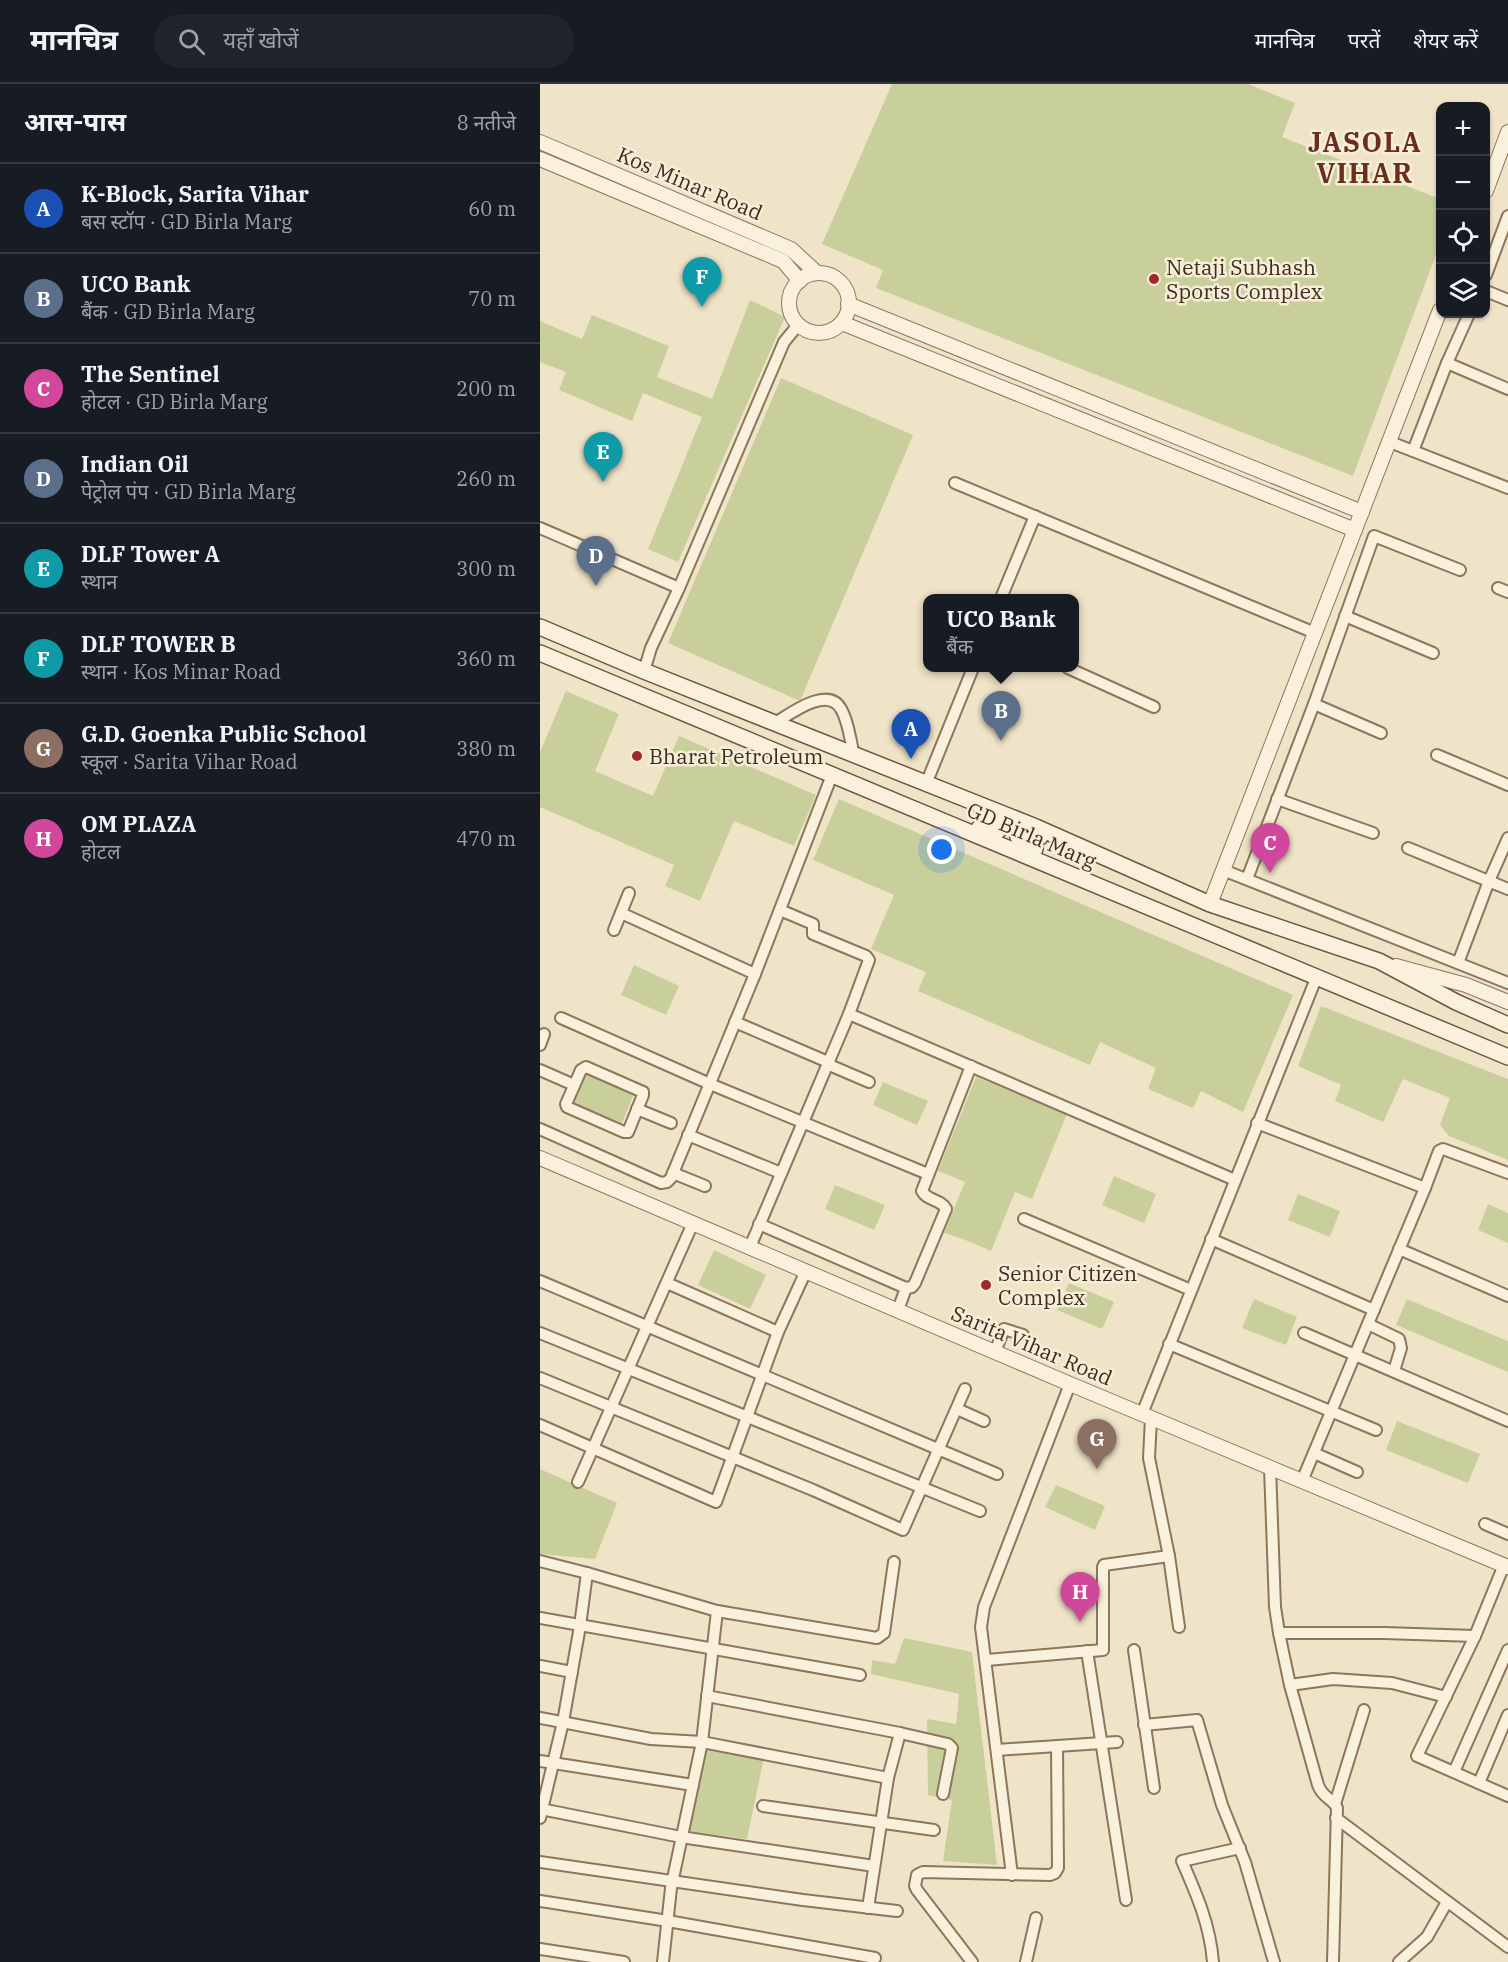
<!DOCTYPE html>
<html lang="hi">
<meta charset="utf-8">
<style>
body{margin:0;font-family:"IBM Plex Serif","Noto Sans Devanagari",serif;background:#20242c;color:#f1f3f6}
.controls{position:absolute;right:18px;top:18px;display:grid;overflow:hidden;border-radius:12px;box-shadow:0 2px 4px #0004}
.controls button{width:54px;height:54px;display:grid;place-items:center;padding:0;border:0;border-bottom:2px solid #363941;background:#171b24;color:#f1f3f6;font:30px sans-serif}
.you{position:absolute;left:402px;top:766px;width:21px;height:21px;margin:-15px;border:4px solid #fff;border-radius:50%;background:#1a73e8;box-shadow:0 0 0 9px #1a73e833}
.badge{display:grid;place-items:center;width:39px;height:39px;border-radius:50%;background:#ea580c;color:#fff;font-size:20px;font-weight:700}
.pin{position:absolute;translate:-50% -50px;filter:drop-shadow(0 2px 3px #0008)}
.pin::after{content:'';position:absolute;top:32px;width:21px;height:18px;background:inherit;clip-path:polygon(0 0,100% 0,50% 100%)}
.popup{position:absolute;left:383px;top:510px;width:156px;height:78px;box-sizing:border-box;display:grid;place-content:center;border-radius:12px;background:#171b24;filter:drop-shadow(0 2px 4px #0005);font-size:20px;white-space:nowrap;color:#9ea1a6}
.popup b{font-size:22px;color:#f1f3f6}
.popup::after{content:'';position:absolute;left:50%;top:100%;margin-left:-12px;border:12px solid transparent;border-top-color:#171b24}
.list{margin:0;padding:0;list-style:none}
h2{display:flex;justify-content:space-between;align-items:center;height:78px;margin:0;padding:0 24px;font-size:26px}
h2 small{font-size:20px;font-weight:400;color:#9ea1a6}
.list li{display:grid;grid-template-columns:39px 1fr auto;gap:18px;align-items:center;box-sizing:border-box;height:90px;padding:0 24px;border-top:2px solid #363941}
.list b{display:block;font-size:22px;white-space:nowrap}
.list p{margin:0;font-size:20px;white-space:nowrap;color:#9ea1a6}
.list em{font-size:20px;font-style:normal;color:#9ea1a6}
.icon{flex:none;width:33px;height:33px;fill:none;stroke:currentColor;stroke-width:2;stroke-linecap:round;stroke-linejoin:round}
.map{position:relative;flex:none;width:968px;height:1878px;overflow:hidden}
header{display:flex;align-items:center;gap:36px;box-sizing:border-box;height:84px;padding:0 30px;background:#171b24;border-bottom:2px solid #363941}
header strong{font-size:28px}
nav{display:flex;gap:33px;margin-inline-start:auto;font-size:21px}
.search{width:420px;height:54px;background:#20242c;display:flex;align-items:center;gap:15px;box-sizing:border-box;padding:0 21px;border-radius:33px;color:#9ea1a6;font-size:22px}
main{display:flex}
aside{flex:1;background:#171b24}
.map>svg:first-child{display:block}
.green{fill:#c9cf9b}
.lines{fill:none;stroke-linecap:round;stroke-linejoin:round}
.minor-casing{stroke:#8d765c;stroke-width:14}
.tertiary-casing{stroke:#8d765c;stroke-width:16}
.secondary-casing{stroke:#6f573f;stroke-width:18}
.minor{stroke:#faf1dc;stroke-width:10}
.tertiary{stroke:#faf1dc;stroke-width:14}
.secondary{stroke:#faf1dc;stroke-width:15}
.poi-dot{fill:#9e2a2b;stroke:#f7eed8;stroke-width:2}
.labels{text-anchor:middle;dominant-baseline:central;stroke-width:5;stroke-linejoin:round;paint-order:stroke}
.street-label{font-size:21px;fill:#3d2e20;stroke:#f7eed8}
.poi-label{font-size:21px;fill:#3d2e20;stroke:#f7eed8;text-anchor:start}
.district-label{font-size:27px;font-weight:bold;letter-spacing:1.5px;fill:#6b2e1e;stroke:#f7eed8}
</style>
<header>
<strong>मानचित्र</strong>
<div class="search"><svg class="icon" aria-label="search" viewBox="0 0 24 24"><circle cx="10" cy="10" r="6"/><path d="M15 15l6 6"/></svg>यहाँ खोजें</div>
<nav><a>मानचित्र</a><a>परतें</a><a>शेयर करें</a></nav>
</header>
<main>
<aside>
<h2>आस-पास<small>8 नतीजे</small></h2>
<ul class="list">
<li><span class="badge" style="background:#1a4fb4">A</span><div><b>K-Block, Sarita Vihar</b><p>बस स्टॉप · GD Birla Marg</p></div><em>60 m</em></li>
<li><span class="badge" style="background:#5c6f8a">B</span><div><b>UCO Bank</b><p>बैंक · GD Birla Marg</p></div><em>70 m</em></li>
<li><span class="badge" style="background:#d1479c">C</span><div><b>The Sentinel</b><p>होटल · GD Birla Marg</p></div><em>200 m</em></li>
<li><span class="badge" style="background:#5c6f8a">D</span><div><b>Indian Oil</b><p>पेट्रोल पंप · GD Birla Marg</p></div><em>260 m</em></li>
<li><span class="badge" style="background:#0f9aa8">E</span><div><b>DLF Tower A</b><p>स्थान</p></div><em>300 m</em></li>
<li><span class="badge" style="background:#0f9aa8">F</span><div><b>DLF TOWER B</b><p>स्थान · Kos Minar Road</p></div><em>360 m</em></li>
<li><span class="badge" style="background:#8d6e63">G</span><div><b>G.D. Goenka Public School</b><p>स्कूल · Sarita Vihar Road</p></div><em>380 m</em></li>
<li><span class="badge" style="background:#d1479c">H</span><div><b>OM PLAZA</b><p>होटल</p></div><em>470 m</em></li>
</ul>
</aside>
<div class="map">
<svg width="968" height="1878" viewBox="0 0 968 1878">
<rect width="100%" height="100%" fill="#f0e4c8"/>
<!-- green -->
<g class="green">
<polygon points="352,0 708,0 755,19 742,53 900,115 900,160 813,392 336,204 343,186 282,160"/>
<polygon points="210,216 245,233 138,478 108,465 162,333 103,309 92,337 19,306 26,288 0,278 0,237 42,255 52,231 129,262 117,293 172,315"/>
<polygon points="241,294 373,351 260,617 128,559"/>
<polygon points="26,607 79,630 55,687 113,712 139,652 276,711 254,762 194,737 160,817 125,802 134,781 0,723 0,668"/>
<polygon points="299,715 753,911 703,1028 661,1007 653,1024 608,1005 616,984 560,958 550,981 378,907 386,888 331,865 354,811 273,776"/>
<polygon points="94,881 139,902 126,931 81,911"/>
<polygon points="781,922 968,995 968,1076 909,1052 900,1041 910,1014 863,995 843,1038 795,1017 801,1001 758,982"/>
<polygon points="45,989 94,1010 82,1039 32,1018"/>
<polygon points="436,993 527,1030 492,1115 475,1108 451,1167 423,1155 404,1149 425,1098 398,1087"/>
<polygon points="343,998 388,1017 377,1041 333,1021"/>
<polygon points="574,1092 616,1110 604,1139 562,1121"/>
<polygon points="295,1101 345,1121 334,1146 285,1125"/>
<polygon points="758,1110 800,1127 790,1153 748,1136"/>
<polygon points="948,1120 968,1129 968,1159 938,1146"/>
<polygon points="174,1166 226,1191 210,1225 158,1201"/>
<polygon points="529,1199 574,1218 562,1245 517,1226"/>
<polygon points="714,1215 757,1233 746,1261 702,1244"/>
<polygon points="867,1215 968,1257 968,1288 856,1241"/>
<polygon points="857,1337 940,1370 928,1399 846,1366"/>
<polygon points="0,1385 77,1419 55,1475 0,1470"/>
<polygon points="516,1401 565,1422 555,1446 505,1423"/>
<polygon points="364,1554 432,1568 457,1781 403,1777 412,1716 388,1711 387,1635 416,1640 419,1610 331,1590 332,1576 355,1580"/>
<polygon points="164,1662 224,1673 207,1755 147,1747"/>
</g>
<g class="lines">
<!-- minor casing -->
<g class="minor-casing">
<g id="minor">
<polyline points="946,191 968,132"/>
<polyline points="946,207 968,216"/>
<polyline points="907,279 968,305"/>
<polyline points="850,358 968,404"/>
<polyline points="873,367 907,279 929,230"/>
<polyline points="415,399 775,549"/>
<polyline points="0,444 139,504"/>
<polyline points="958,504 968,508"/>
<polyline points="461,514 495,432"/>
<polyline points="805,532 893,569"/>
<polyline points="528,584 614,623"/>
<polyline points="104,587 111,564 139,504 244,258 258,241"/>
<polyline points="774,620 841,649"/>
<path d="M235,639C250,630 288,601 301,625C309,638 310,657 314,671"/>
<polyline points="897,671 968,701"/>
<polyline points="386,700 433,584"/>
<polyline points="737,715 833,749"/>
<polyline points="868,764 968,805"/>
<polyline points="683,786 968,899"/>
<polyline points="707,795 774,620 834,452 920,486"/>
<polyline points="81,829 215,890"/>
<polyline points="74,846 89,809"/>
<polyline points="918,879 949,797 968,754"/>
<polyline points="309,930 695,1096"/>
<polyline points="21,934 170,1000 388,1090"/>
<polyline points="195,938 288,978"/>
<polyline points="0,961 4,950"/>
<polyline points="287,980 329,998"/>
<polygon points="46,983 103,1008 103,1011 88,1048 84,1048 27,1023 26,1020 41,986"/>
<polyline points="0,986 34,1001"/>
<polyline points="97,1025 131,1039"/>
<polyline points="717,1039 885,1104 899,1067 903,1065 968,1089"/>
<polyline points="0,1045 121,1099 127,1098 131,1094 215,890 292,691"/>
<polyline points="148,1051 241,1089"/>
<polyline points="133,1089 165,1102"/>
<polyline points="484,1135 651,1206"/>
<path d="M219,1140L366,1204L372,1203L375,1199L406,1125C401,1115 387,1117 382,1107L431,982"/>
<polyline points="671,1155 834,1226"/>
<polyline points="210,1163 309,930 329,876 326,872 273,850 273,840 240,826"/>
<polyline points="859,1165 968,1212"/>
<polyline points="0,1197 457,1390"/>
<polyline points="127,1199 238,1248"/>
<polyline points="358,1226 366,1204"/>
<polyline points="828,1240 859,1255 861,1264 854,1287"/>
<polyline points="0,1249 440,1427"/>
<polyline points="764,1249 968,1337"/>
<polyline points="629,1260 836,1346"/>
<polyline points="455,1268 464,1245 483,1251"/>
<polyline points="0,1294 273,1406 363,1446 425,1305"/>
<polyline points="417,1325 444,1337"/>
<polyline points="602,1330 777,892"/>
<polyline points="611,1334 609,1374 629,1472 639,1543"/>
<polyline points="0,1341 176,1418 238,1248 266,1187"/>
<polyline points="774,1369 817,1388"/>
<path d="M730,1383L735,1523L739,1549L750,1601L778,1701C783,1715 793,1714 797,1724L793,1878"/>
<polyline points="762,1397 885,1104"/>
<polyline points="38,1398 153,1139"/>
<polyline points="945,1440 968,1450"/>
<polyline points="0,1477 47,1489 177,1527 337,1554 344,1549 354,1478"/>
<polyline points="964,1481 935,1552 877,1672 968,1712"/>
<polyline points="0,1534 320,1591"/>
<polyline points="739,1549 844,1549 935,1552"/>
<polyline points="594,1566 614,1704"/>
<polyline points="547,1567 586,1816"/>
<polyline points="447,1576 563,1566 563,1483 564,1481 629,1472"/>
<polyline points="0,1582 32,1588"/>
<polyline points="750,1601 793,1595 852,1599 906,1613"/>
<polyline points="167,1612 360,1649 408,1660 412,1664 403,1710"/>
<polyline points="0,1634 111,1655 162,1658 348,1694"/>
<polyline points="604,1641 657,1636 682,1721 705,1778 734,1878"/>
<polyline points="457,1666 577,1658"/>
<polyline points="0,1677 153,1701"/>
<polyline points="914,1688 968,1566"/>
<polyline points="939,1699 968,1631"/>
<polyline points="795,1720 824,1626"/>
<polyline points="223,1722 394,1746"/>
<polyline points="1,1725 141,1753 334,1782"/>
<polyline points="0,1734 23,1638 40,1542 47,1489"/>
<polyline points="796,1734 968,1863"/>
<polyline points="0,1778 263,1816 357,1827"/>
<polyline points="472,1791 441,1543 444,1523 530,1300"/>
<polyline points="0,1817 128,1837 335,1874"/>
<polyline points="328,1824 348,1694 360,1649"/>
<polyline points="0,1865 84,1878"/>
<polyline points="123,1878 131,1804 162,1658 177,1527"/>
<polyline points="432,1878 377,1806 375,1802 377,1791 383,1788 510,1791 515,1789 518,1784 517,1662"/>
<polyline points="486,1878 496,1834"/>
<path d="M673,1878C670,1841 657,1811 642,1777L700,1764"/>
<polyline points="859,1878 887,1853 907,1818"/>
</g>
</g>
<!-- tertiary casing -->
<g class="tertiary-casing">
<g id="tertiary">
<polyline points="0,58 251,165 277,189"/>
<polyline points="0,75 243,177 260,197"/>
<polyline points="946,107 968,48"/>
<circle cx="279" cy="219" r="30"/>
<polyline points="308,220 822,428"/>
<polyline points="302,239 815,446"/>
<polyline points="670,820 900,226"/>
<polyline points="856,882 926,901 968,918"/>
<polyline points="0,1074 530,1300 968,1483"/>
</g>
</g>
<!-- secondary casing -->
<g class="secondary-casing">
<g id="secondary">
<polyline points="0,543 104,587 496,743 670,820 839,877 916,918 968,941"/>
<polyline points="0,569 968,973"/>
<polyline points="439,744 454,750 460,745 458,737 444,730"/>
<polyline points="495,765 481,759 478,753 482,748 500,753"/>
</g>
</g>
<!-- minor -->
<use href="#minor" class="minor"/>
<!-- tertiary -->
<use href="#tertiary" class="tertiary"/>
<!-- secondary -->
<use href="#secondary" class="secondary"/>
</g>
<!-- markers -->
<g class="poi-dot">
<circle cx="614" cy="195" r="6"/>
<circle cx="97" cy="672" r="6"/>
<circle cx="446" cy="1201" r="6"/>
</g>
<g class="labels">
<!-- street labels -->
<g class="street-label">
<text transform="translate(150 99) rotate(23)">Kos Minar Road</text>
<text transform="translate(492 751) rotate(23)">GD Birla Marg</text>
<text transform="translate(492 1261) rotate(23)">Sarita Vihar Road</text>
</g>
<!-- poi labels -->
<g class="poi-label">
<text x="626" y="183">Netaji Subhash<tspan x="626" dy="24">Sports Complex</tspan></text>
<text x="109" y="672">Bharat Petroleum</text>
<text x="458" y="1189">Senior Citizen<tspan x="458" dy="24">Complex</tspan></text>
</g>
<!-- district labels -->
<g class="district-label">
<text x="825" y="57">JASOLA<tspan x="825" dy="31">VIHAR</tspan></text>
</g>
</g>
</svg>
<div class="controls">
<button>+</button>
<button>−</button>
<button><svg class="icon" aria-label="locate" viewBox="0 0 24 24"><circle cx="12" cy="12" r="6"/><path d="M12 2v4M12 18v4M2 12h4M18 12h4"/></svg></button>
<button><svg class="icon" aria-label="layers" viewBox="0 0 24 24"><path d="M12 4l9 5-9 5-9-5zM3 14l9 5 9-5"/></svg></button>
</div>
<div class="you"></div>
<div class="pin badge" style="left:371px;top:675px;background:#1a4fb4">A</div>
<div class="pin badge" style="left:461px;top:657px;background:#5c6f8a">B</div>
<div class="popup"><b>UCO Bank</b>बैंक</div>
<div class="pin badge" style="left:730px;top:789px;background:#d1479c">C</div>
<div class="pin badge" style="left:56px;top:502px;background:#5c6f8a">D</div>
<div class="pin badge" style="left:63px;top:398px;background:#0f9aa8">E</div>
<div class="pin badge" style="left:162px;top:223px;background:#0f9aa8">F</div>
<div class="pin badge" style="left:557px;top:1385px;background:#8d6e63">G</div>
<div class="pin badge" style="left:540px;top:1538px;background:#d1479c">H</div>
</div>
</main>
